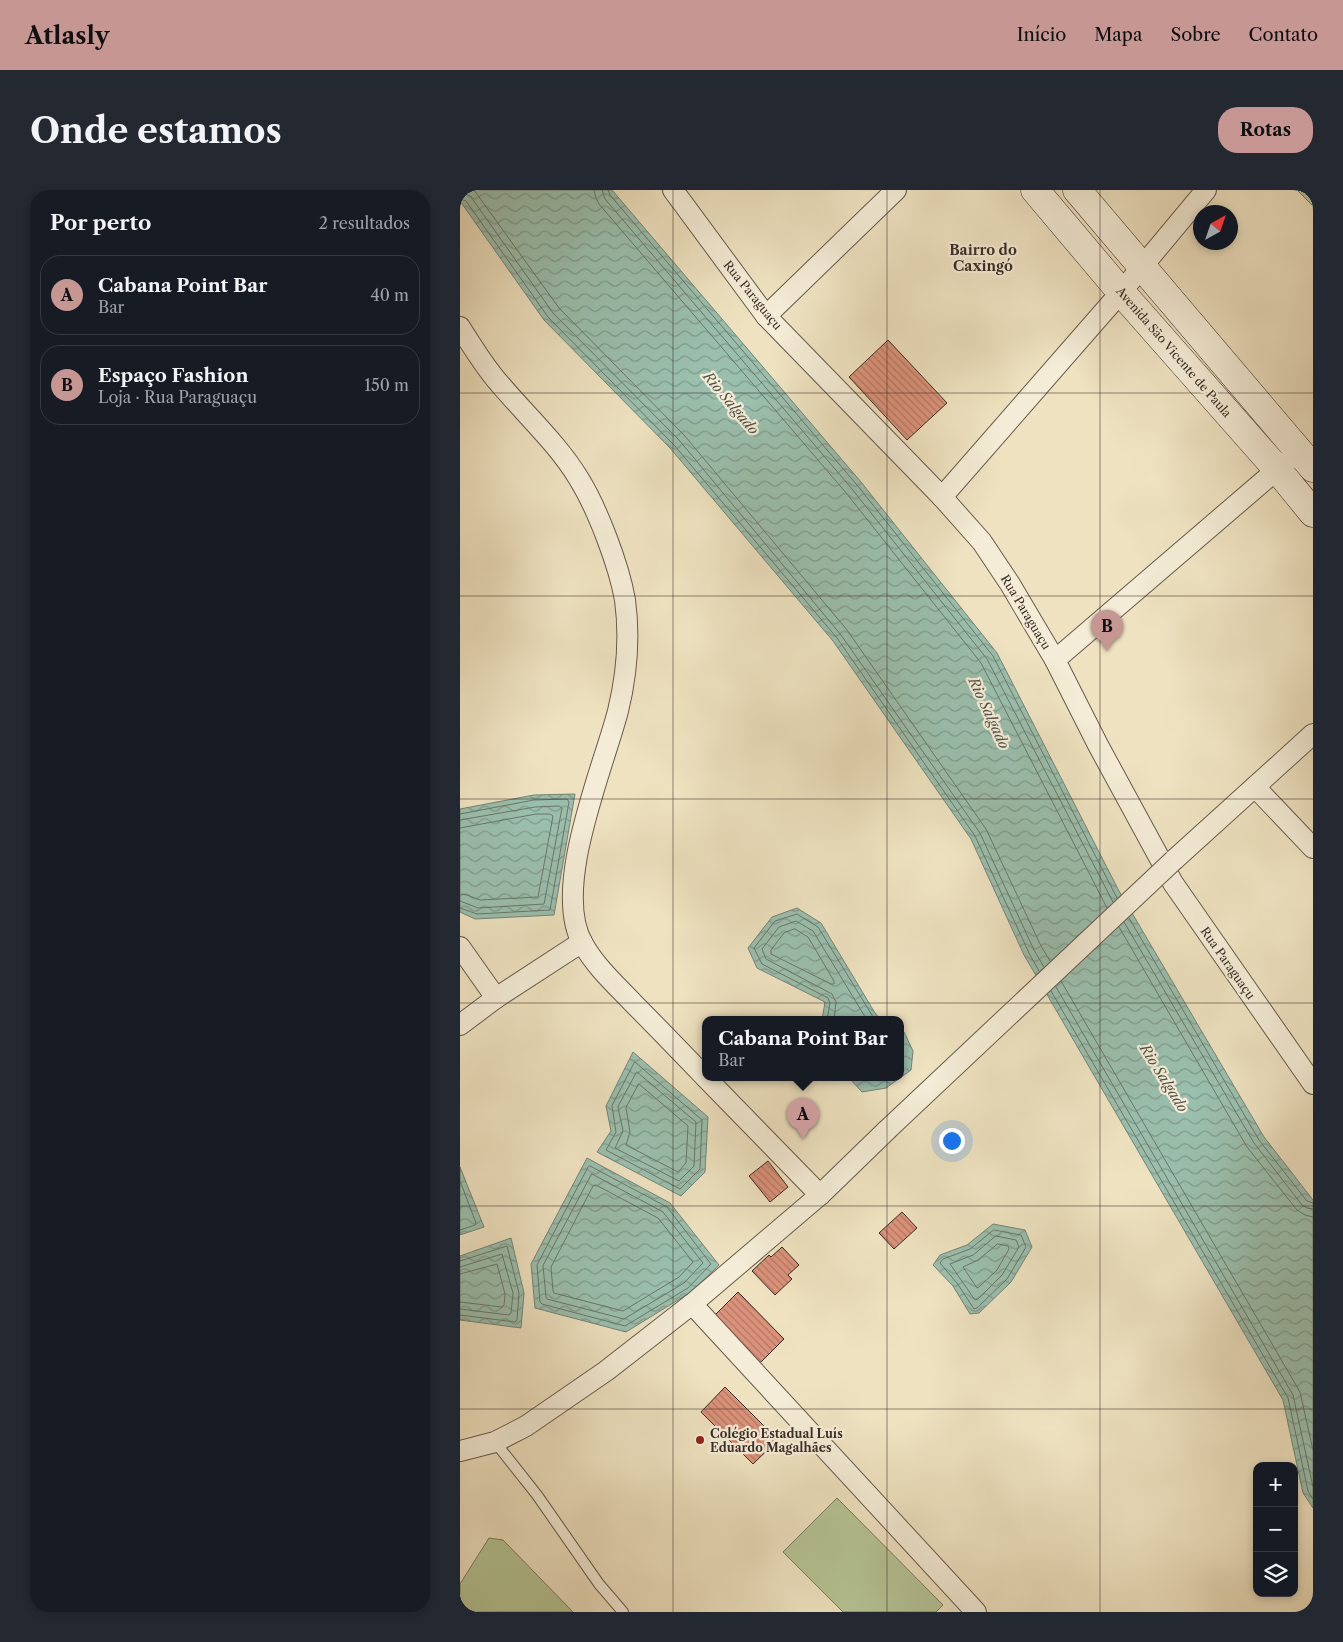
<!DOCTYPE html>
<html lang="pt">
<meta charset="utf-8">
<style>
body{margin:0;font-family:"Libre Caslon Text",serif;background:#242831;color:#f1f3f6}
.controls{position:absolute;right:15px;bottom:15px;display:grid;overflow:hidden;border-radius:10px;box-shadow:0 2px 8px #0003}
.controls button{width:45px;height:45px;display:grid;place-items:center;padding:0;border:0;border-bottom:1px solid #363941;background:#171b24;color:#f1f3f6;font:25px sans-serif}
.compass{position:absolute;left:733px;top:15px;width:45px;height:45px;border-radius:50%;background:#171b24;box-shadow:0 2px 8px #0003;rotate:40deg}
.you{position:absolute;left:491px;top:950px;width:18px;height:18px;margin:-12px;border:4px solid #fff;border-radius:50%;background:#1a73e8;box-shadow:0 0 0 8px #1a73e833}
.badge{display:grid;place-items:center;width:32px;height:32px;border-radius:50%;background:#c59692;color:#111;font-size:16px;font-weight:700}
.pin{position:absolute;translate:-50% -41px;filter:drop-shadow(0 1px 2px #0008)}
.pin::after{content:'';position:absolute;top:26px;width:18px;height:15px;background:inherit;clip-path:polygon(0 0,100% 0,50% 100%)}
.popup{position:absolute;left:242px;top:826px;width:202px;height:65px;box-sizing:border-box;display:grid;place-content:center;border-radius:10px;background:#171b24;filter:drop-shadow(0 1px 4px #0005);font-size:16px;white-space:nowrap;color:#9ea1a6}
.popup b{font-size:19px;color:#f1f3f6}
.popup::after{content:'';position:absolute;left:50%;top:100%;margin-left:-10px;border:10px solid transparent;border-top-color:#171b24}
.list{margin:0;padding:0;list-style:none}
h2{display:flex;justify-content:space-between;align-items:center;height:65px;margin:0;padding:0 20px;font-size:21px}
h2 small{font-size:16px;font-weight:400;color:#9ea1a6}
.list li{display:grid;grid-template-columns:32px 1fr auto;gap:15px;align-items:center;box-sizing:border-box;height:80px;margin:0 10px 10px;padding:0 10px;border:1px solid #363941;border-radius:20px}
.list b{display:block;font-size:19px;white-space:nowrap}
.list p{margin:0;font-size:16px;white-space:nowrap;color:#9ea1a6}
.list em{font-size:16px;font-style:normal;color:#9ea1a6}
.icon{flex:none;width:28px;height:28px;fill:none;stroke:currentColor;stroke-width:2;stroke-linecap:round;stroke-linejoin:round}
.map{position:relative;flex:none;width:853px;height:1422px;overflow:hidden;border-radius:20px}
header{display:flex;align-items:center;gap:30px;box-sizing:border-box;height:70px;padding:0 25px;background:#c59692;color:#111}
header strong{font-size:24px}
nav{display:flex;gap:28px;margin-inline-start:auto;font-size:18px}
.intro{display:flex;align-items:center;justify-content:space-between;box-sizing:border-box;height:120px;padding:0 30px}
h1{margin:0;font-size:35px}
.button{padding:12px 22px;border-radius:20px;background:#c59692;color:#111;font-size:18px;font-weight:700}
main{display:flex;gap:30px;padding:0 30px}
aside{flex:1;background:#171b24;border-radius:20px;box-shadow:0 2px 8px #0003}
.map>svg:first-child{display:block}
.green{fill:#b5c495;stroke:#78785e}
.water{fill:url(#water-waves);stroke:#748477}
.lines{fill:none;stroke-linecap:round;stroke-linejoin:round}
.shore{stroke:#6a766a;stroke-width:1}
.building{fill:url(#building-back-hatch);stroke:#3a2c26}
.lane-casing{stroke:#675a4c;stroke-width:12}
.street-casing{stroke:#675a4c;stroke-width:22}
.secondary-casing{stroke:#3a2c26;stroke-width:29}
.lane{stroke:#f4ecd6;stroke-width:10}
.street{stroke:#f4ecd6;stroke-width:20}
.secondary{stroke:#f4ecd6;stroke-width:28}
.street-bridge-casing{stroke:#675a4c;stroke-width:22;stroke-linecap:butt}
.street-bridge{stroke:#f4ecd6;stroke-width:20}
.grid{fill:none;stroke:#3a2c26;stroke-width:1;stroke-opacity:0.55}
.poi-dot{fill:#8f2418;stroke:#f4ecd6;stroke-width:2}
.labels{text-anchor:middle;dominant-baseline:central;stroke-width:4.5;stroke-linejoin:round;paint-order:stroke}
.street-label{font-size:12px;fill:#3a2c26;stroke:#f4ecd6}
.poi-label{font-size:12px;font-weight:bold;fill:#3a2c26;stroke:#f4ecd6;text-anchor:start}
.neighbourhood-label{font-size:14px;font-weight:bold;fill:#3a2c26;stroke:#f4ecd6}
.water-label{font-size:14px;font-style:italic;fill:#525148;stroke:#f4ecd6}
</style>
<header>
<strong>Atlasly</strong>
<nav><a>Início</a><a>Mapa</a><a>Sobre</a><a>Contato</a></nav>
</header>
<div class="intro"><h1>Onde estamos</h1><a class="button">Rotas</a></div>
<main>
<aside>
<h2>Por perto<small>2 resultados</small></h2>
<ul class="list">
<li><span class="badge">A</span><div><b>Cabana Point Bar</b><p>Bar</p></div><em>40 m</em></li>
<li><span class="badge">B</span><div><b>Espaço Fashion</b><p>Loja · Rua Paraguaçu</p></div><em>150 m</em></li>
</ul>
</aside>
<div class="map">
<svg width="853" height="1422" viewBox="0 0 853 1422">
<defs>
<pattern id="water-waves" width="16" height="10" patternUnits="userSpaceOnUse" patternTransform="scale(1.25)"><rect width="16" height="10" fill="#9abfad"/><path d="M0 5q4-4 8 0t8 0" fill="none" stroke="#7f9b8d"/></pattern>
<pattern id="building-back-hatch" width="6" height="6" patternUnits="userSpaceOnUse" patternTransform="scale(1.25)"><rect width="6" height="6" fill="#db927a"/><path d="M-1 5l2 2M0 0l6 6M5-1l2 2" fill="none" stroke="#b37764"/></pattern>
</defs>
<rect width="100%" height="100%" fill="#eee2c0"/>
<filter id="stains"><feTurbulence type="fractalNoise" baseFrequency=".004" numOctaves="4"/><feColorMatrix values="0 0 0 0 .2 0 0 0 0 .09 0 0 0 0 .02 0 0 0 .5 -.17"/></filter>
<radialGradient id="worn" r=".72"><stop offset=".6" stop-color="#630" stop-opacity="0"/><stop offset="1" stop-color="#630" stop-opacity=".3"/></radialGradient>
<!-- green -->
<g class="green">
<polygon points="837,0 853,0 853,16"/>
<polygon points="377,1308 483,1415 476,1422 383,1422 323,1362"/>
<polygon points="29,1348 43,1350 113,1422 0,1422 0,1394"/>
</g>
<!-- water -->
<g class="water">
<polygon points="0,0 152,0 401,292 537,463 659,701 804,947 853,1010 853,1318 843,1303 823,1210 564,765 511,649 373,451 210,258 84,130 0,11"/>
<polygon points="115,604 94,725 15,729 0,722 0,619 74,605"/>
<polygon points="337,718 361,733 415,823 421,830 362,830 365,812 297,778 288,758 312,727"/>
<polygon points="441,841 444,842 453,861 451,880 440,888"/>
<polygon points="173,862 248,927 245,982 221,1006 137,962 151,941 146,916"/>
<polygon points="389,888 388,888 440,888 426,898 402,902"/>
<polygon points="127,968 210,1013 259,1075 231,1102 166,1142 75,1118 71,1074"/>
<polygon points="0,977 24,1037 0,1045"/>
<polygon points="533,1034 565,1040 572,1057 551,1092 519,1123 510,1124 493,1096 473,1075 480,1065 507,1055"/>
<polygon points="51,1048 64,1103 61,1138 0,1130 0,1066"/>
</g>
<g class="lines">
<!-- shore -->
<g class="shore">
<polyline points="14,0 99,118 224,245 387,440 526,639 581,756 590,771"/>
<polyline points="134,0 136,8 139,14 387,304 521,473 647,718"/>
<polyline points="142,0 145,9 392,299 527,469 653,712"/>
<polyline points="148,0 150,5 397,295 533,466 657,708"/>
<polyline points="0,3 6,4 11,7 93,123 219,250 381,445 520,643 574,760 584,777"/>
<polyline points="0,9 6,11 88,127 214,255 377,448 515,646 569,763 579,781"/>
<polyline points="0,624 74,610 107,609 109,612 90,720 17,724 0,718"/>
<polyline points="0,630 75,617 99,616 102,618 84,714 18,718 0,711"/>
<polyline points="0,638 76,624 90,624 93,626 78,707 20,710 7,705 0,704"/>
<polyline points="669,728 799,950 847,1011 853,1013"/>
<polyline points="664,732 794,953 842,1015 847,1018 853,1019"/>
<polyline points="659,737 787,957 837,1020 845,1025 853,1027"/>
<polygon points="335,739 348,747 374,791 374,794 371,794 311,764 311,760 324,743"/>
<polyline points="601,791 840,1202 853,1260"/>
<polyline points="596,797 833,1205 853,1297"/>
<polyline points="591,801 828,1208 848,1301 853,1309"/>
<polyline points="367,830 370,813 368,808 302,774 294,758 315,731 337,724 358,737 415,830"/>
<polyline points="374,830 376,812 372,804 306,769 302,759 319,737 336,731 353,741 407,830"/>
<polygon points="175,872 242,930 240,979 220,999 146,960 156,942 152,916"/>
<polygon points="177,882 236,932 234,976 219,991 155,958 163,941 158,917"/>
<polygon points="179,894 228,936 226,973 218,982 166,955 170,942 166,918"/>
<polygon points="130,976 207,1017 251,1074 228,1098 165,1136 82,1114 80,1112 77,1075 128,977"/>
<polygon points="132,984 203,1022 243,1073 224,1093 164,1129 87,1109 86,1107 83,1076"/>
<polyline points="0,991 16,1033 15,1035 0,1040"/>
<polygon points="136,995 198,1028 233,1072 219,1087 163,1121 94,1103 93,1101 91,1077 133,996"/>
<polygon points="534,1040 561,1045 566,1057 547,1089 517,1118 514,1119 497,1093 480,1073 483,1069 510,1059"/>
<polygon points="536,1046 556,1050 559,1057 542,1085 518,1109 515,1110 490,1074 513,1065"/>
<polygon points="538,1054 548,1056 549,1059 537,1080 519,1097 517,1098 503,1077 518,1070"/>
<polyline points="0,1071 47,1056 59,1103 57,1130 55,1132 0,1125"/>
<polyline points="0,1077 42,1064 53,1103 51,1123 49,1125 0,1119"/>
<polyline points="0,1084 37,1074 45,1104 44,1115 42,1117 0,1112"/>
</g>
</g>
<!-- building -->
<g class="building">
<polygon points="428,150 487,213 447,250 389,187"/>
<polygon points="308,971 328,997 310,1012 289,986"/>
<polygon points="442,1022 457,1038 434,1059 419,1043"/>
<polygon points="322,1057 339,1075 328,1085 332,1089 315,1105 292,1081 309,1065 311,1067"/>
<polygon points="278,1102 324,1149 298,1175 252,1128"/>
<polygon points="265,1197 318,1250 293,1274 241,1222"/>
</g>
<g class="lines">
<!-- lane casing -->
<g class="lane-casing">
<polyline id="lane" points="35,1252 77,1305 139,1394 163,1422"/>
</g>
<!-- street casing -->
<g class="street-casing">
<g id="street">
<polyline points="213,0 306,126 482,307 522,352 550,394 595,470 638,555 713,693 853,894"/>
<polyline points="306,126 436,0"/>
<path d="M0,137C12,156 24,176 39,193C65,224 98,254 119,289C137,318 159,375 165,410C170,447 167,484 158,521C143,579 91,699 123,754C136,777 155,794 173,813C197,837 221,862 245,887"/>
<polyline points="482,307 661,102 746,0"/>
<polyline points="595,470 827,271"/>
<polyline points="795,597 853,658"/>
<polyline points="714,670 853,544"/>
<polyline points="0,757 36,808"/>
<polyline points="0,835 36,808 122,752"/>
<polyline points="246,888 360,1005"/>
<polyline points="232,1114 516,1422"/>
<polyline points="0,1261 35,1252 66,1236 146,1181 232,1114 360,1005 427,940"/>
</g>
</g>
<!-- secondary casing -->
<g class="secondary-casing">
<g id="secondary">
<polyline points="575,0 661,102 817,279 853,323"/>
<polyline points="617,0 853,278"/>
</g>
</g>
<!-- lane -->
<use href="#lane" class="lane"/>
<!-- street -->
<use href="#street" class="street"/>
<!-- secondary -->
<use href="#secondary" class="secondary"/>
<!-- street-bridge casing -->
<g class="street-bridge-casing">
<polyline id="street-bridge" points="427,940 714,670"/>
</g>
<!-- street-bridge -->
<use href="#street-bridge" class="street-bridge"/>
</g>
<!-- grid -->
<path class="grid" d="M213,0V1422M427,0V1422M640,0V1422M0,203H853M0,406H853M0,609H853M0,813H853M0,1016H853M0,1219H853"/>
<!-- markers -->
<circle class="poi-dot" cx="240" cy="1250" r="5"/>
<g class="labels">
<!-- street labels -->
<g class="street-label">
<text transform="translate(293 105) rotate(51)">Rua Paraguaçu</text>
<text transform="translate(714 162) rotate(49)">Avenida São Vicente de Paula</text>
<text transform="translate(566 422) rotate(59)">Rua Paraguaçu</text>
<text transform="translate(768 773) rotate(55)">Rua Paraguaçu</text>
</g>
<!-- poi labels -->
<g class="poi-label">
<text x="250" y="1243">Colégio Estadual Luís<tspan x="250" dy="14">Eduardo Magalhães</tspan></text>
</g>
<!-- neighbourhood labels -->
<g class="neighbourhood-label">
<text x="523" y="60">Bairro do<tspan x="523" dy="16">Caxingó</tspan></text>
</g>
<!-- water labels -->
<g class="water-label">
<text transform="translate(271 213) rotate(50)">Rio Salgado</text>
<text transform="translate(529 523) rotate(65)">Rio Salgado</text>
<text transform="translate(704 888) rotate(58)">Rio Salgado</text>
</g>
</g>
<rect width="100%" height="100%" filter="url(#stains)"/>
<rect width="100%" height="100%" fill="url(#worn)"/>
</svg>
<div class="controls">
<button>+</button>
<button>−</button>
<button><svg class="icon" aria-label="layers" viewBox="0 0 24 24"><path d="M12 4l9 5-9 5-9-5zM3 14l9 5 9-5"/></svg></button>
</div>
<svg class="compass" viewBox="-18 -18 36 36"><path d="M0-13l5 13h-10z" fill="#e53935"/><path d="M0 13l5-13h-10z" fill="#9ea1a6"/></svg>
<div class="you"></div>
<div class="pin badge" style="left:343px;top:949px">A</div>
<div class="popup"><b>Cabana Point Bar</b>Bar</div>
<div class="pin badge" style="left:647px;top:461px">B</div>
</div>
</main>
